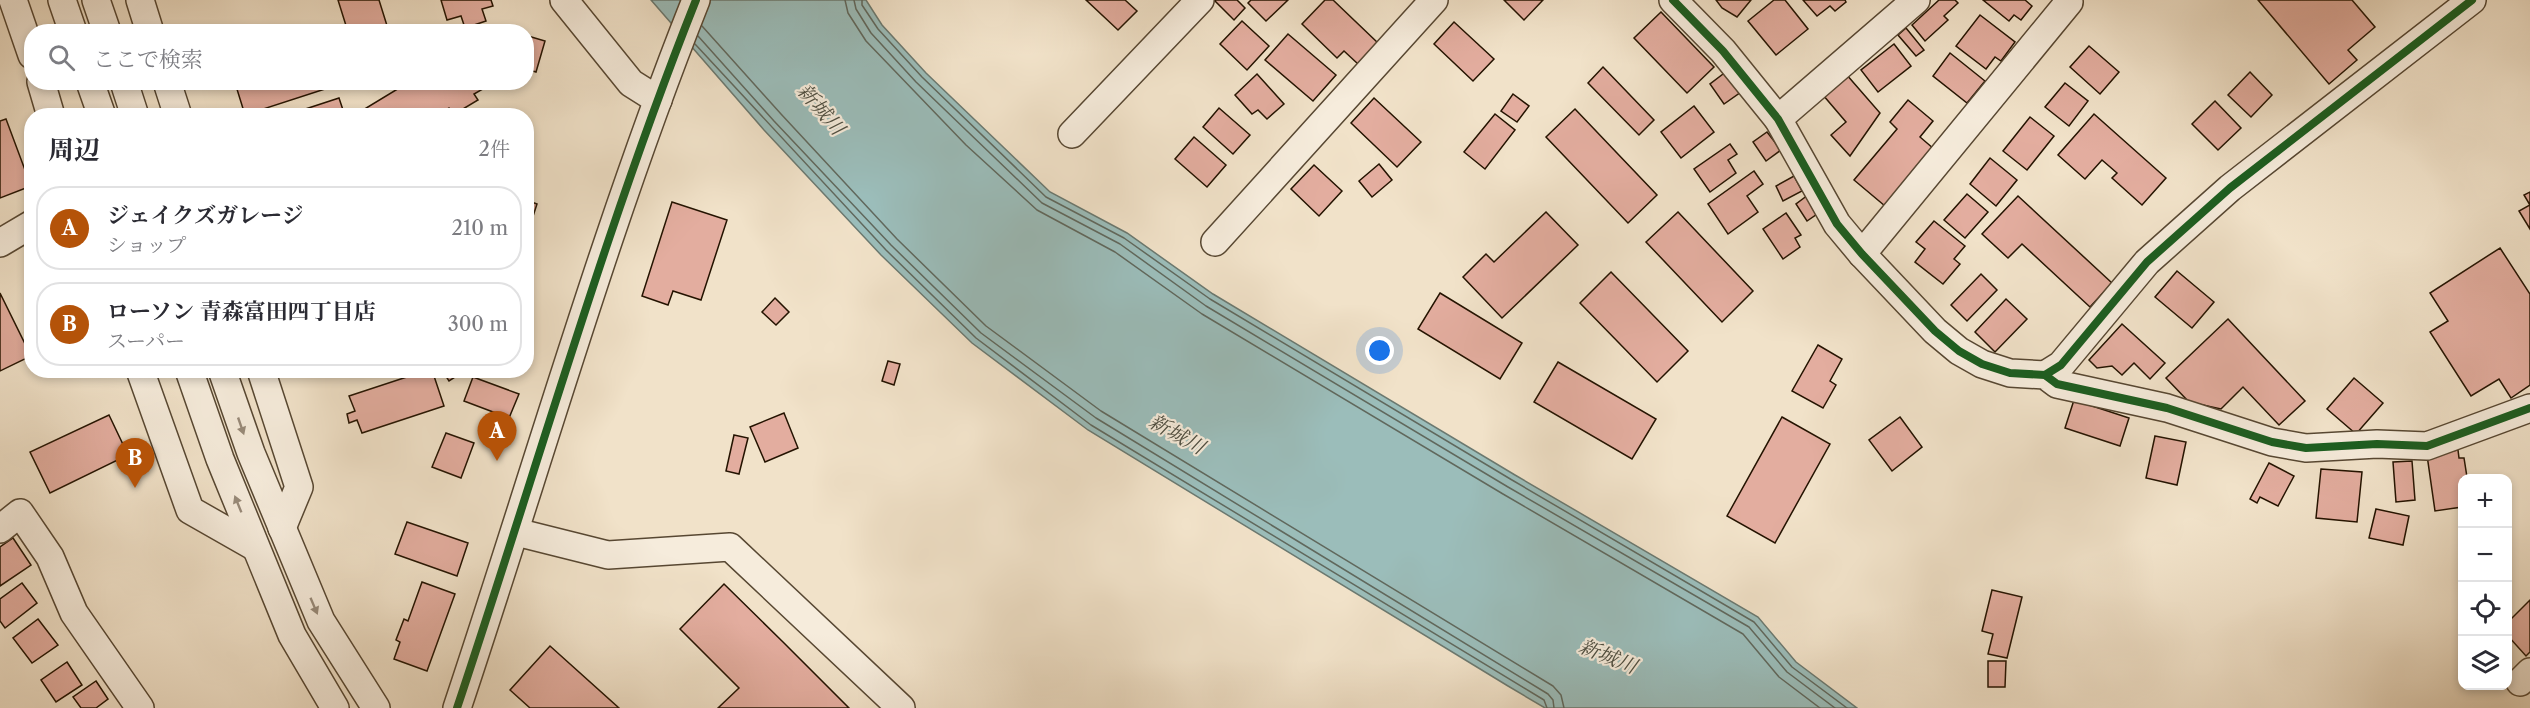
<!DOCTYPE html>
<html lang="ja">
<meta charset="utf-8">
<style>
body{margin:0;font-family:"Libre Caslon Text","Noto Serif JP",serif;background:#f7f7f7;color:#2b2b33}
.controls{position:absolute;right:18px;bottom:18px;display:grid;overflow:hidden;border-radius:12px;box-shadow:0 3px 9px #0003}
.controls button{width:54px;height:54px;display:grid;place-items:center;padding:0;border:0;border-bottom:2px solid #e1e1e2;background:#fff;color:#2b2b33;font:30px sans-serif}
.you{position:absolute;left:1380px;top:351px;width:21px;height:21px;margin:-15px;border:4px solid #fff;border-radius:50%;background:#1a73e8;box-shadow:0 0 0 9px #1a73e833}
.badge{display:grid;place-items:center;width:39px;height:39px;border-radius:50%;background:#b45309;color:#fff;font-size:20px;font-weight:700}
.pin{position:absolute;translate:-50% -50px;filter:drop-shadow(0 2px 3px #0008)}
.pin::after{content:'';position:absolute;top:32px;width:21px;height:18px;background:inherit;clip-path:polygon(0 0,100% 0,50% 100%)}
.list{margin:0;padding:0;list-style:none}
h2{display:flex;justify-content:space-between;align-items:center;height:78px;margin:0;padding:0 24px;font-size:26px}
h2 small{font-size:20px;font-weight:400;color:#7c7c81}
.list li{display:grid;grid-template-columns:39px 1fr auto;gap:18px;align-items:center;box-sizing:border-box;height:84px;margin:0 12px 12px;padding:0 12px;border:2px solid #e1e1e2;border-radius:24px}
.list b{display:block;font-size:22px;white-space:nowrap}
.list p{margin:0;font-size:20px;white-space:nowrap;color:#7c7c81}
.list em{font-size:20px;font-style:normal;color:#7c7c81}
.icon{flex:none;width:33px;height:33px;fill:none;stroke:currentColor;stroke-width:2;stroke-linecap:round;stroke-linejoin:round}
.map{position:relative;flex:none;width:2530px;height:708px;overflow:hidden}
.search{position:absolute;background:#fff;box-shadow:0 3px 9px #0003;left:24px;top:24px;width:510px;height:66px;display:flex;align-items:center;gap:15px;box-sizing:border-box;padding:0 21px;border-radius:24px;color:#7c7c81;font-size:22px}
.panel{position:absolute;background:#fff;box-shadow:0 3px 9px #0003;left:24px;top:108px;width:510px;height:270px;border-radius:24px}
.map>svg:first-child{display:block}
.water{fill:#9bbdba;stroke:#6b7970;stroke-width:1.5}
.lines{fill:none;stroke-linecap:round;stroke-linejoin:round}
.shore{stroke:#60685d;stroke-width:1.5}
.building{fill:#e3ad9f;stroke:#241300;stroke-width:1.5}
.minor-casing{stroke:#574732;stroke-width:30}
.minor{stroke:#f6ecdc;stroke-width:27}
.cycleway-casing{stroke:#f6ecdc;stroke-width:11}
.cycleway{stroke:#1b5e20;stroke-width:8}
.oneway{fill:#988a79}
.labels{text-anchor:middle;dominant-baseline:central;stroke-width:4.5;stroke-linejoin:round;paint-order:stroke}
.water-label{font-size:20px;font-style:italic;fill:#4e4e41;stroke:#f6ecdc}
</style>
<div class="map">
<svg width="2530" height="708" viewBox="0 0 2530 708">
<rect width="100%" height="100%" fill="#f1e2c9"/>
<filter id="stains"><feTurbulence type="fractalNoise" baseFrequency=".00333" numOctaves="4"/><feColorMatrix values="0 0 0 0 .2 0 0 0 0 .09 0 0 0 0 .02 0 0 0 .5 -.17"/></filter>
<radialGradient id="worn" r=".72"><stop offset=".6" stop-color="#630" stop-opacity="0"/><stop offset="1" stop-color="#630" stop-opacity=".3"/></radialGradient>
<!-- water -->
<polygon class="water" points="651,0 866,0 882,25 926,73 1050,192 1127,233 1213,294 1515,475 1758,617 1796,662 1857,708 1545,708 1508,686 1088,430 972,343 881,255 764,130"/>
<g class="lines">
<!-- shore -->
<g class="shore">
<polyline points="845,0 848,13 866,41 966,145 1037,210 1115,252 1202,314 1503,494 1743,634 1779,677 1820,708"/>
<polyline points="854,0 856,9 871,33 916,82 1042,203 1120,244 1206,306 1508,487 1749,627 1787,672 1835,708"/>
<polyline points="862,0 862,5 878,29 922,77 1046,197 1124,238 1210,299 1512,480 1754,622 1792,667 1847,708"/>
<polyline points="702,26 781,114 897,239 986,326 1101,411 1553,686 1561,695 1564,708"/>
<polyline points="698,36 774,121 891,245 981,333 1096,418 1548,694 1553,700 1554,708"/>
<polyline points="695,44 886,250 976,338 1091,425 1544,700 1547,708"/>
</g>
</g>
<!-- building -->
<g class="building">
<polygon points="338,0 379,0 389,32 348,32"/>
<polygon points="441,0 491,0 493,6 482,9 486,21 465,28 461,16 447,20"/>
<polygon points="1086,0 1125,0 1137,11 1118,30"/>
<polygon points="1214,0 1237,0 1245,8 1234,20"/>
<polygon points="1251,0 1288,0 1266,21 1248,3"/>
<polygon points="1325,0 1333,0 1378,43 1358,64 1344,51 1337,58 1302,24"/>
<polygon points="1504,0 1543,0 1524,20"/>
<polygon points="1716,0 1751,0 1737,17 1722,8"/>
<polygon points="1774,0 1785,0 1808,29 1776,55 1748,21"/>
<polygon points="1803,0 1845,0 1846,2 1835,11 1830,6 1817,16"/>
<polygon points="1939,0 1955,0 1958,3 1944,16 1948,20 1925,41 1912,25"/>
<polygon points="1983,0 2025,0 2032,6 2021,20 2014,15 2009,21"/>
<polygon points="2258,0 2352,0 2375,27 2348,50 2357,60 2329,84"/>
<polygon points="1661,12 1714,67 1687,93 1634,38"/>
<polygon points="1980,15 2015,42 2001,61 1995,57 1986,69 1956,46"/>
<polygon points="1242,21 1269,46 1247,70 1220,44"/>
<polygon points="1454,22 1494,59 1473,81 1434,44"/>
<polygon points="1906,28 1924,50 1916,56 1898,35"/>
<polygon points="1288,34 1336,75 1313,101 1265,60"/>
<polygon points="528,36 545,41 536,72 526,69"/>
<polygon points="1894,44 1911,66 1878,92 1861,70"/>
<polygon points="2089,46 2119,72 2100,94 2070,67"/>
<polygon points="1950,53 1985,81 1967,103 1933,76"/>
<polygon points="1603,67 1654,120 1639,135 1588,83"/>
<polygon points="1727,71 1741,92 1724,104 1710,84"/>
<polygon points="2250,72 2272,95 2251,117 2228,95"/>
<polygon points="1257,74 1284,104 1267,119 1258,110 1252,114 1235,95"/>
<polygon points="1846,74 1880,113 1850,156 1831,135 1846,122 1823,95"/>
<polygon points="246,82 323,82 325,89 245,115 236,86"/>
<polygon points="409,82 486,82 488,86 474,94 478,100 453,115 449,108 436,116 353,116"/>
<polygon points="2065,83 2088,101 2069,126 2045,107"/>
<polygon points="1513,94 1529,106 1517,122 1501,111"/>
<polygon points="339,98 345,116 284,116"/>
<polygon points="1374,98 1421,142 1397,167 1351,123"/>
<polygon points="1908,100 1933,121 1920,137 1934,149 1885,206 1854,180 1897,129 1890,122"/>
<polygon points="2215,101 2241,128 2218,150 2192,124"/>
<polygon points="1694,106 1714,132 1681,158 1661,132"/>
<polygon points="1219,108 1250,135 1233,154 1203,127"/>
<polygon points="1575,109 1657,195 1628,223 1546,137"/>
<polygon points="1495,114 1515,130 1485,169 1464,152"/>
<polygon points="2094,114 2166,178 2142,205 2112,178 2117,173 2102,160 2085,179 2058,155"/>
<polygon points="2030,117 2054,136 2027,170 2003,151"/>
<polygon points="6,119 31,186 0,198 0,121"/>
<polygon points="1767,132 1781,150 1766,161 1753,142"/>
<polygon points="1194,137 1226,165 1207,187 1175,159"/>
<polygon points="1730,144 1737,154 1728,160 1736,173 1710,192 1694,169"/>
<polygon points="1990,158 2017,180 1996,206 1970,184"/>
<polygon points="1379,164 1392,180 1372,197 1359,181"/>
<polygon points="1314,165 1342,191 1319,216 1291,189"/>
<polygon points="1754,171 1763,184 1747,196 1758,212 1728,234 1708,204"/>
<polygon points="1794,176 1802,191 1783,201 1776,186"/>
<polygon points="2530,192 2530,229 2519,211 2530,205 2524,195"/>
<polygon points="1967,194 1988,212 1965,238 1944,220"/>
<polygon points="1808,195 1820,212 1807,221 1796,204"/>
<polygon points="2018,196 2112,283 2090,307 2022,244 2008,258 1982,234"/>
<polygon points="526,200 537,204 526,238"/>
<polygon points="672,202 727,220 701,300 673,291 668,305 642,296"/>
<polygon points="1546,212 1578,245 1502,318 1463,277 1486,254 1494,262"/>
<polygon points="1678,212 1753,291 1722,322 1646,242"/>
<polygon points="1786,213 1801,235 1795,238 1800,247 1783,259 1763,229"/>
<polygon points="1934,221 1965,246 1954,259 1960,264 1943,284 1915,262 1925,249 1916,242"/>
<polygon points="2500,248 2530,294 2530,385 2511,398 2499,379 2471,396 2430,332 2448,321 2430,293"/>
<polygon points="2177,271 2214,302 2192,328 2155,297"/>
<polygon points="1611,272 1688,351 1657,382 1580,303"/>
<polygon points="1981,274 1997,290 1967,321 1951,305"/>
<polygon points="0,293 31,356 0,371"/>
<polygon points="1440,293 1522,343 1500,379 1418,329"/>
<polygon points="775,298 789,312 776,325 762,312"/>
<polygon points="2006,299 2027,319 1995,352 1975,332"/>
<polygon points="2228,319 2305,401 2279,425 2243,387 2221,409 2189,402 2166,378"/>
<polygon points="2122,324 2165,363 2150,379 2134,363 2122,375 2112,366 2097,368 2089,360"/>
<polygon points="1818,345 1842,359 1830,381 1836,385 1823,408 1792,391"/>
<polygon points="888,361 900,364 894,385 882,381"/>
<polygon points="1558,362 1656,419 1632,459 1534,402"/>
<polygon points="428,370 432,370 444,406 362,433 357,420 349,423 347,414 355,411 349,396"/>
<polygon points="442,370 466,370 449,381"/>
<polygon points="473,377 519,394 509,418 464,401"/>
<polygon points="2354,378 2383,403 2356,434 2327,409"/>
<polygon points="2074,400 2129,418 2120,446 2065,428"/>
<polygon points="784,413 798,448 765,462 750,427"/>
<polygon points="109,415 128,455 50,493 30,452"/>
<polygon points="1782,417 1830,444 1775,543 1727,516"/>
<polygon points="1900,417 1922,447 1892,471 1869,440"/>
<polygon points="446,433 474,443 461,478 432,467"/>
<polygon points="734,435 748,438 739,474 726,471"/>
<polygon points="2155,436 2186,442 2177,485 2146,478"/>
<polygon points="2458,450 2459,458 2464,458 2467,477 2471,476 2472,478 2462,478 2462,507 2435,511 2427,455"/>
<polygon points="2412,461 2415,500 2396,502 2393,462"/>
<polygon points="2269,463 2294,476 2278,506 2260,497 2257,503 2250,499"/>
<polygon points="2321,469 2362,472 2357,522 2316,518"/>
<polygon points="2376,509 2409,516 2403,545 2369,538"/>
<polygon points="407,522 468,543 457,576 395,554"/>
<polygon points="13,538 31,565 0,586 0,547"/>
<polygon points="422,582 455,594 427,671 394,659 400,642 396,640 404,619 408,621"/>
<polygon points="22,583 37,603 5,628 0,621 0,599"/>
<polygon points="724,584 783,642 849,708 718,708 739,688 680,629"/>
<polygon points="1992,590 2022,597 2007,658 1988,654 1993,634 1982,631"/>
<polygon points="2530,600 2530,652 2526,656 2508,636 2508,622"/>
<polygon points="38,619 58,645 32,663 13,638"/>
<polygon points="550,646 619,708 530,708 510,690"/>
<polygon points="1988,661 2006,661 2005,687 1988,687"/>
<polygon points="67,662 82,685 56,702 41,680"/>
<polygon points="96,681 108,699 96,708 81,708 73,697"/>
</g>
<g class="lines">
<!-- minor casing -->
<g class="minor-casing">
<g id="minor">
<polyline points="13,0 32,55"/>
<polyline points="62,0 73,32"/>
<polyline points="96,0 107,32"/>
<polyline points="140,0 150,32"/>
<polyline points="564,0 631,83 658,100"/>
<polyline points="1673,0 1723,51 1778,119 1837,224 1862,254 1935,331 1959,351 1982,364 2010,373 2045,375 2057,384 2167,408 2272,442 2306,448 2377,444 2427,446 2530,408"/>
<polyline points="41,82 51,116"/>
<polyline points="90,82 102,116"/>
<polyline points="124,82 135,116"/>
<polyline points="167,82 178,116"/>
<polyline points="1778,119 1916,0"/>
<polyline points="1072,134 1200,0"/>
<polyline points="1215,242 1434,0"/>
<polyline points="0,243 32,224"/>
<polyline points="1862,254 2069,2"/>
<polyline points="140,370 190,510 255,547"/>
<polyline points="189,370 220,459 292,635 335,708"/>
<polyline points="222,370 251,453 321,621 376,708"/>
<polyline points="261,370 299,487 282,528"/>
<polyline points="2045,375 2061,365 2147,262 2230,188 2472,0"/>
<polyline points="0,529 20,513 50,557 74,613 140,708"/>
<polyline points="516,532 608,555 730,547 901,708"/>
<polyline points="2520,682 2530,672"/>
<path d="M457,708C536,472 604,231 696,0"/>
</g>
</g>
<!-- minor -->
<use href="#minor" class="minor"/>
<!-- cycleway casing -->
<g class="cycleway-casing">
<g id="cycleway">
<polyline points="1673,0 1723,51 1778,119 1837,224 1862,254 1935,331 1959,351 1982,364 2010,373 2045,375 2057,384 2167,408 2272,442 2306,448 2377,444 2427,446 2530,408"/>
<polyline points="2045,375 2061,365 2147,262 2230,188 2472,0"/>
<path d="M457,708C536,472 604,231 696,0"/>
</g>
</g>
<!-- cycleway -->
<use href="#cycleway" class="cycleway"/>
</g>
<!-- one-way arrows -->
<defs><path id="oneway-solid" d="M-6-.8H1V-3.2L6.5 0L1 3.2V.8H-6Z" transform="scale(1.5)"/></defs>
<g class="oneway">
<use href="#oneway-solid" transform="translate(241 426) rotate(71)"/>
<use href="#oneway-solid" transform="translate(238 504) rotate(-112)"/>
<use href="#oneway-solid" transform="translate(314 606) rotate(67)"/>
</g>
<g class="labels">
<!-- water labels -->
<g class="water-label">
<text transform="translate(821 109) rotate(49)">新城川</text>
<text transform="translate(1177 434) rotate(29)">新城川</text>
<text transform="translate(1608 656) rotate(22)">新城川</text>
</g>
</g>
<rect width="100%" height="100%" filter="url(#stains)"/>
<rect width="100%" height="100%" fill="url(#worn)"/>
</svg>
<div class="controls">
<button>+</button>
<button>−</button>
<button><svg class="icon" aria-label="locate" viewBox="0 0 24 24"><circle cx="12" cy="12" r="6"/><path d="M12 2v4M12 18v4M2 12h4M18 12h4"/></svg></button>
<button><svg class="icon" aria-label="layers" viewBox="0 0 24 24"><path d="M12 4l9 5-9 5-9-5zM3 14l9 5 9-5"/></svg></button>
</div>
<div class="you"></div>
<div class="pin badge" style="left:497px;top:461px">A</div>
<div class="pin badge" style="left:135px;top:488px">B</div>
<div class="search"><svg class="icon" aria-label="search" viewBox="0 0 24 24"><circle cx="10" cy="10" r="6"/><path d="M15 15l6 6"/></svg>ここで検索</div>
<section class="panel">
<h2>周辺<small>2件</small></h2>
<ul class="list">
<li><span class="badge">A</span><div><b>ジェイクズガレージ</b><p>ショップ</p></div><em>210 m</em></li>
<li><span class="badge">B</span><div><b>ローソン 青森富田四丁目店</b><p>スーパー</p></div><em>300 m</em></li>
</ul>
</section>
</div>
